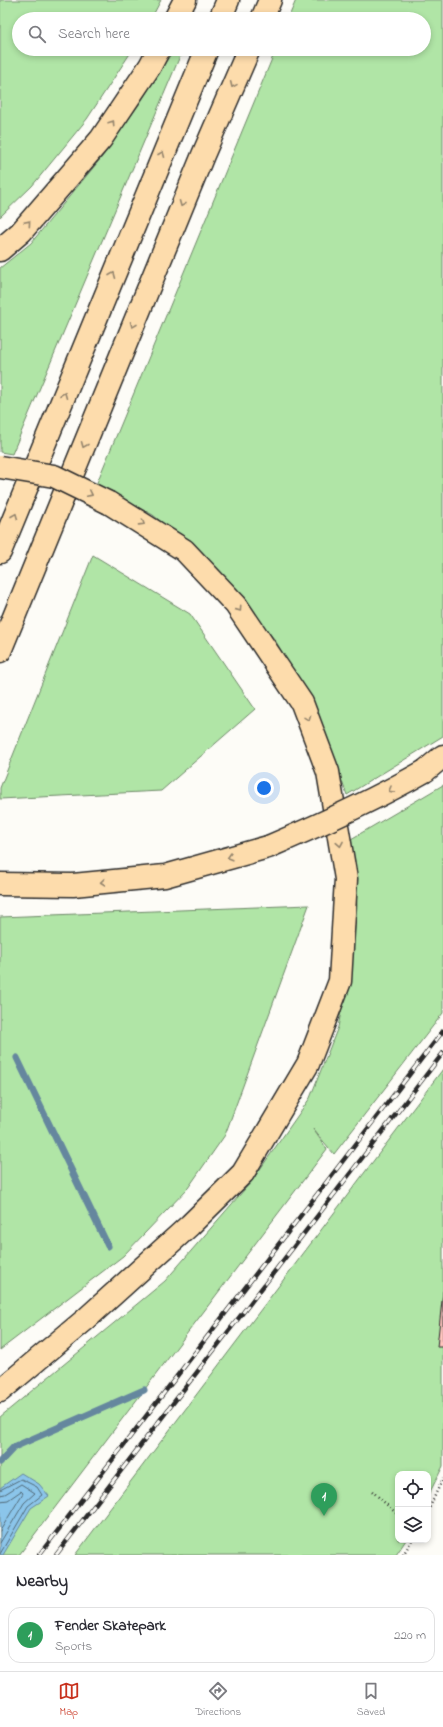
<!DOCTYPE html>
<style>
body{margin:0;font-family:"Indie Flower",sans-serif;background:#f2f2f3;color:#2b2b33}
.controls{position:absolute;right:12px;bottom:12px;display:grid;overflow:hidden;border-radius:8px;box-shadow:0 2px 6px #0003}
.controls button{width:36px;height:36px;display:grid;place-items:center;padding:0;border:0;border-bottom:1px solid #e1e1e2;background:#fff;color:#2b2b33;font:20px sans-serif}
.you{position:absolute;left:264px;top:788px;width:14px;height:14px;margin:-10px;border:3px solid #fff;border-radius:50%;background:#1a73e8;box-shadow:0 0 0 6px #1a73e833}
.badge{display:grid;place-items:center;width:26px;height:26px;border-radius:50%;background:#c8321e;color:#fff;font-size:13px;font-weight:700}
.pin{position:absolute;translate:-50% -33px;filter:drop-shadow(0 1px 2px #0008)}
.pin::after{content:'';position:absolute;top:21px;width:14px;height:12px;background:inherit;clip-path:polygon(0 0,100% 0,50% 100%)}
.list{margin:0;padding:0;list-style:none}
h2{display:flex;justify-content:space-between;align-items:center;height:52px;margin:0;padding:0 16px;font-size:17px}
h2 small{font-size:13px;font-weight:400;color:#7c7c81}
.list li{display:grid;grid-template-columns:26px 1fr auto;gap:12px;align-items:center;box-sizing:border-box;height:56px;margin:0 8px 8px;padding:0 8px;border:1px solid #e1e1e2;border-radius:12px}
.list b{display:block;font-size:15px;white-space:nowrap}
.list p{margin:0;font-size:13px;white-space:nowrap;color:#7c7c81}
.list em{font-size:13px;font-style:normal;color:#7c7c81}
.icon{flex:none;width:22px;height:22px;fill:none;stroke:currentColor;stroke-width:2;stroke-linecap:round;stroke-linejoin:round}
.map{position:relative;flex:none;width:443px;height:1555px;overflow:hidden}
.search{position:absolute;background:#fff;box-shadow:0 2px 6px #0003;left:12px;right:12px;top:12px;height:44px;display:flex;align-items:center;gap:10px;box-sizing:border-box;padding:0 14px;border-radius:22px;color:#7c7c81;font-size:15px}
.sheet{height:116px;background:#fff}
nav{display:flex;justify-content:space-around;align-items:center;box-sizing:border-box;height:56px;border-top:1px solid #e1e1e2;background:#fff;font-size:11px;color:#7c7c81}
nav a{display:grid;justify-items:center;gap:2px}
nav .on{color:#c8321e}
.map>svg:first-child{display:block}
.green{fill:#b0e5a6;stroke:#6e8868}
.water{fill:#8bc5ea;stroke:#65879e}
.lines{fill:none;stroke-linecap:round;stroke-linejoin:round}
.shore{stroke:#516977;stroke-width:1}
.stream{stroke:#65879e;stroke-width:7}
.building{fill:#ffc3bd;stroke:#2b2b2b}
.motorway-casing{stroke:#2b2b2b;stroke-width:25}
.path{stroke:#2b2b2b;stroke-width:2.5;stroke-dasharray:1 3;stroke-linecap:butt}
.motorway{stroke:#fddcac;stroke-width:22}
.rail-casing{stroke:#2b2b2b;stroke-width:4.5}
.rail{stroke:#fdfcf7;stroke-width:3;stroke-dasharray:9;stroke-linecap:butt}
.motorway-bridge-casing{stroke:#2b2b2b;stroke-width:25;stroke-linecap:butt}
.motorway-bridge{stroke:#fddcac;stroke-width:22}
.oneway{stroke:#94846c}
</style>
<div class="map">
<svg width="443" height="1555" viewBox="0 0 443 1555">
<rect width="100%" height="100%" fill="#fdfcf7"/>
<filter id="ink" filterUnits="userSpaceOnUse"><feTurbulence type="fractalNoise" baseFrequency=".025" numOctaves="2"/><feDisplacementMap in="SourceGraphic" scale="8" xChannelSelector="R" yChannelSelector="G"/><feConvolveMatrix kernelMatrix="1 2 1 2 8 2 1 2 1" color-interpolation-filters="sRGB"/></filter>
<g filter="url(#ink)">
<!-- green -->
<g class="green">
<polygon points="0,0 161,0 151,19 19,19 19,49 133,49 87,119 32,186 0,217"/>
<polygon points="296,0 443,0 443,736 347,795 315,708 275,640 217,568 153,515 96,485 276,49 424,49 424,19 288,19"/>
<polygon points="174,49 183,49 12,454 0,452 0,268 31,243 102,157 140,103"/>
<polygon points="93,555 190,614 255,709 161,791 0,799 0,788"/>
<polygon points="443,785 443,1013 334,1154 313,1129 327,1149 19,1555 0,1555 0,1417 165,1281 251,1182 310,1098 338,1027 352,957 357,906 351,839"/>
<polygon points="309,905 225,1135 188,1188 123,1256 0,1350 0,917"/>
<polygon points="443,1069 443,1466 428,1496 428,1474 398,1474 398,1540 406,1540 396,1555 75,1555"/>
</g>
<!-- water -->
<polygon class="water" points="21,1473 39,1484 49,1496 31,1508 3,1555 0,1555 0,1488"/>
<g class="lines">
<!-- shore -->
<g class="shore">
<polyline points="0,1490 21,1479 37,1487 42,1495 28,1506 0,1554"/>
<polyline points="0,1495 5,1494 21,1484 35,1493 24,1503 0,1543"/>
<polyline points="0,1501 8,1500 21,1491 23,1493 0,1531"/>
</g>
<!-- stream -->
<g class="stream">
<polyline points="17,1058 108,1246"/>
<polyline points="0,1462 14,1447 144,1390"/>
</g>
</g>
<!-- building -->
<polygon class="building" points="443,1291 443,1347 437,1347"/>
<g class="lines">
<!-- motorway casing -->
<g class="motorway-casing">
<g id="motorway">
<polyline points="175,19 185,0"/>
<polyline points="220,19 228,0"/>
<polyline points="262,19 270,0"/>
<polyline points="0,250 21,232 101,139 150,66 159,49"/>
<polyline points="0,552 207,49"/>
<polyline points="0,651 203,155 249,49"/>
<polyline points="425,771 443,756"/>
<polyline points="0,884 73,885 165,876 268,847"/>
<polyline points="0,1391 86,1319 190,1225 243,1173 308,1064 340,981 346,879 328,772 302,703 236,605 184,550 109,503"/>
</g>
</g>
<!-- path -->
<g class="path">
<polyline points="372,1491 398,1515"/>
<polyline points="428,1511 443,1478"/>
<polyline points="403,1555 412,1540"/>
</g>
<!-- motorway -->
<use href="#motorway" class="motorway"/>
<!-- rail casing -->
<g class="rail-casing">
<g id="rail">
<polyline points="39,1555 443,1031"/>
<polyline points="56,1555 443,1053"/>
</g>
</g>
<!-- rail -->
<use href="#rail" class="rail"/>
<!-- motorway-bridge casing -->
<g class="motorway-bridge-casing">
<g id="motorway-bridge">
<polyline points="0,467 54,476 109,503"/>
<path d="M268,847C322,824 374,800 425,771"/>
</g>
</g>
<!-- motorway-bridge -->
<use href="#motorway-bridge" class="motorway-bridge"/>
</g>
<!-- one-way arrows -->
<defs><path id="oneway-chevron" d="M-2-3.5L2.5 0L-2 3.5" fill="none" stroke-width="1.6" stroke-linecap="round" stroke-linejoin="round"/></defs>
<g class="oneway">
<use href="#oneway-chevron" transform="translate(233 85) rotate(114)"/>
<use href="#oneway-chevron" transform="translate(112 123) rotate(-56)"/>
<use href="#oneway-chevron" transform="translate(162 154) rotate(-68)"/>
<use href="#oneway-chevron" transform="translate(182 204) rotate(112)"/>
<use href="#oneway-chevron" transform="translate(28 223) rotate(-49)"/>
<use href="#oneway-chevron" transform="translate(113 275) rotate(-68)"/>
<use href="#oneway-chevron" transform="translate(133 325) rotate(112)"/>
<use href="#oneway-chevron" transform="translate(64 395) rotate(-68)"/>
<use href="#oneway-chevron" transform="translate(84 445) rotate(112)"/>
<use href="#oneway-chevron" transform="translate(90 494) rotate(26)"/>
<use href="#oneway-chevron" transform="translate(15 516) rotate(-68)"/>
<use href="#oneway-chevron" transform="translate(142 523) rotate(32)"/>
<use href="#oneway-chevron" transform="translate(239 609) rotate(55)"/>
<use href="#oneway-chevron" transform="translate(308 718) rotate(69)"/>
<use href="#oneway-chevron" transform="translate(391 790) rotate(151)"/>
<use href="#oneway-chevron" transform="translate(340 844) rotate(80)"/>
<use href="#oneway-chevron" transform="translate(230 857) rotate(164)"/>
<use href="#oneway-chevron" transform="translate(103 882) rotate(174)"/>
</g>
</g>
</svg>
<div class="controls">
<button><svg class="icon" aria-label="locate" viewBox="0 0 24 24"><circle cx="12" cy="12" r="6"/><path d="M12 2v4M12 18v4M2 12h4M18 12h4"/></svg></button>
<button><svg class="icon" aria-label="layers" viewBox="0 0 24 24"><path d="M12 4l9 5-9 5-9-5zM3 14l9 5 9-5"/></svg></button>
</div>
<div class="you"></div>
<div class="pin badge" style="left:324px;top:1516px;background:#2e9e5b">1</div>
<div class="search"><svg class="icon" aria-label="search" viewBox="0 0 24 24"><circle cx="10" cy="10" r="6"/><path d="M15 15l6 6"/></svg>Search here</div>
</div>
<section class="sheet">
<h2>Nearby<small></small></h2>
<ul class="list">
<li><span class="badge" style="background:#2e9e5b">1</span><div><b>Fender Skatepark</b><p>Sports</p></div><em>220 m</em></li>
</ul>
</section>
<nav>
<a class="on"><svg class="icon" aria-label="map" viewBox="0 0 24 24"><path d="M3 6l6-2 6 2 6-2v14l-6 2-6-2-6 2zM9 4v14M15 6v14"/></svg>Map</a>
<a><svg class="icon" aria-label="directions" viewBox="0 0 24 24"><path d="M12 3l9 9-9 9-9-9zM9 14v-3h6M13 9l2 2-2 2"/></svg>Directions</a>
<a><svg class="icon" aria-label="saved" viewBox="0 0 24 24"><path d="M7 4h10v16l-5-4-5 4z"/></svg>Saved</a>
</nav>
